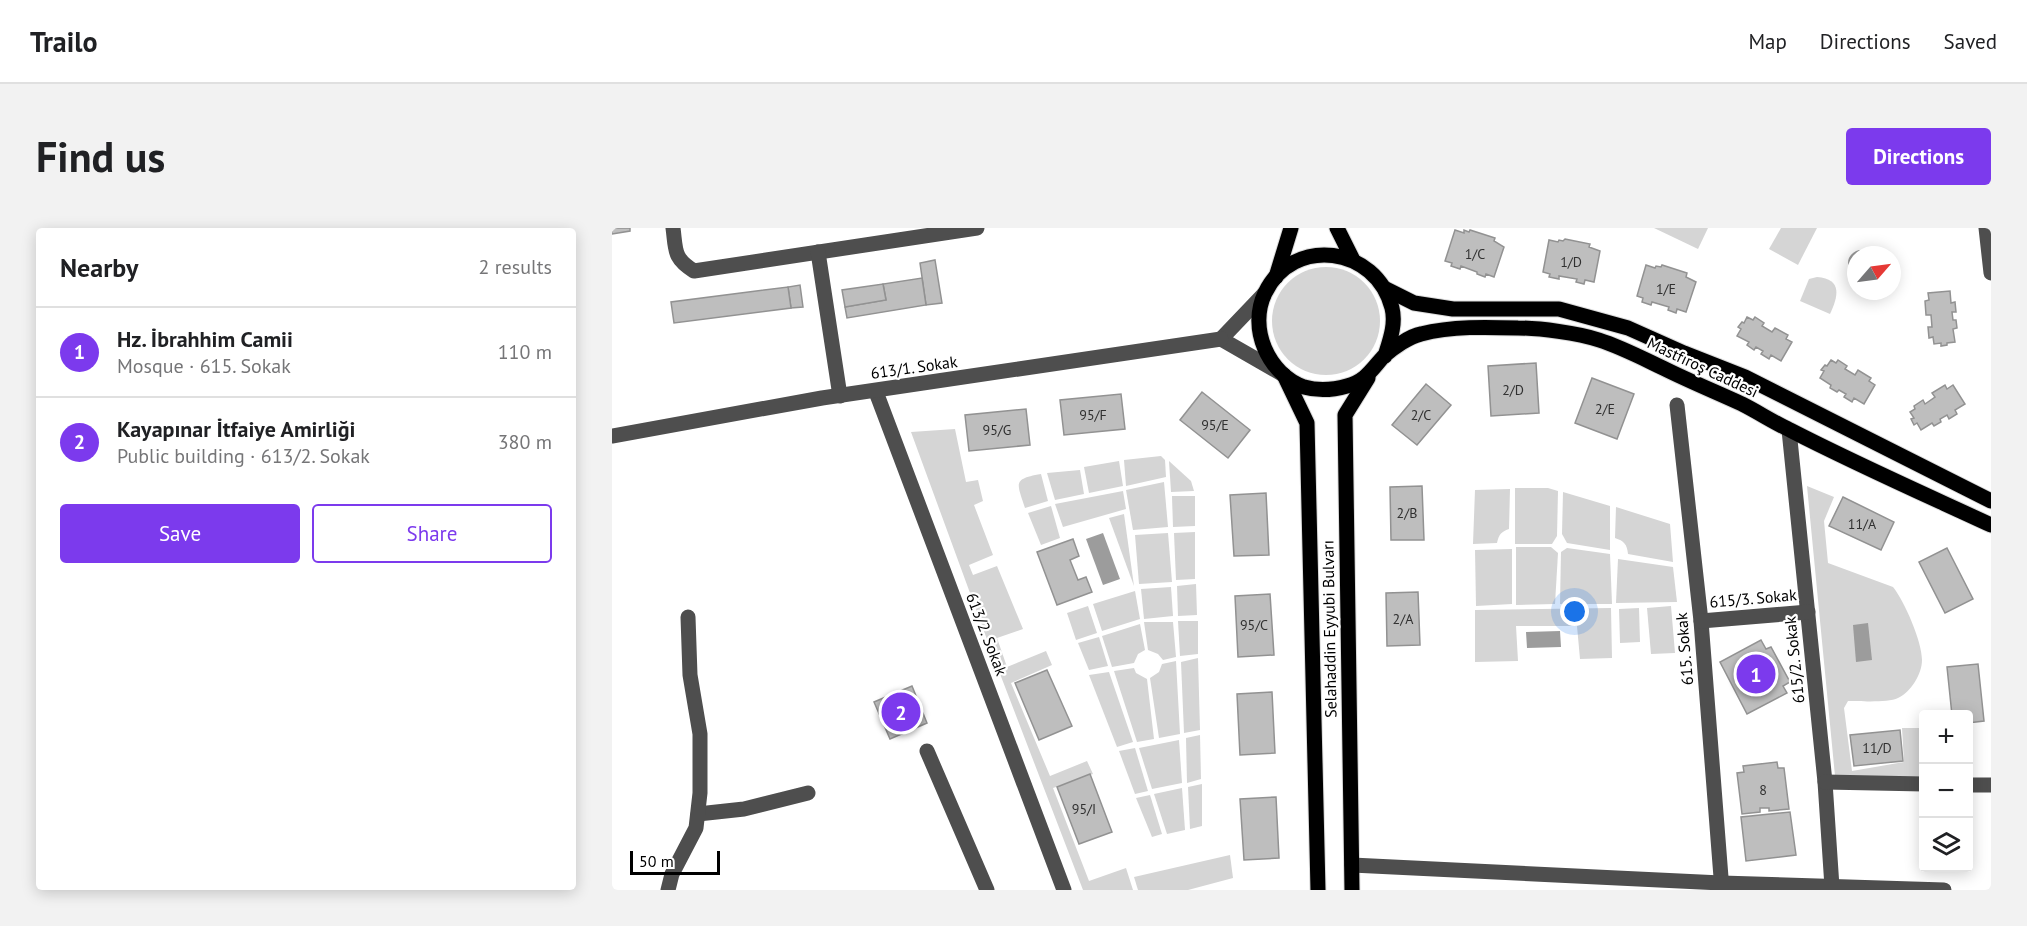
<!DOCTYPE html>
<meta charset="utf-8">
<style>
body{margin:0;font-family:"PT Sans",sans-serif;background:#f2f2f2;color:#202124}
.controls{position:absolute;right:18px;bottom:18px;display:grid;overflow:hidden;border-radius:6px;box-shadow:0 3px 15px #0003}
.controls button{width:54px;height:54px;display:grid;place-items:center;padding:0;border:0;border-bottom:2px solid #e0e0e0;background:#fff;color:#202124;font:30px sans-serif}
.compass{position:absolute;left:1235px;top:18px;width:54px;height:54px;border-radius:50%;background:#fff;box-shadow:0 3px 15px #0003;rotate:62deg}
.scale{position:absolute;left:18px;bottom:15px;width:90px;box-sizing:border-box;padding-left:6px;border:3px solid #000;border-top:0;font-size:16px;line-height:21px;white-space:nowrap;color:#000;-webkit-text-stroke:4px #fff;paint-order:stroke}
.you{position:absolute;left:963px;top:384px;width:21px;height:21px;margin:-15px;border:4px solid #fff;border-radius:50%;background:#1a73e8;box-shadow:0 0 0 9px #1a73e833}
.badge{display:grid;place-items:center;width:39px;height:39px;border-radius:50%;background:#7c3aed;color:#fff;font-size:20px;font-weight:700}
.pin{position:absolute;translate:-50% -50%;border:3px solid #fff;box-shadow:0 2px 6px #0006}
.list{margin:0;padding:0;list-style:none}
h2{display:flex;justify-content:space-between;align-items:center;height:78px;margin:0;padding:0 24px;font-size:26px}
h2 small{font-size:20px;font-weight:400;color:#757577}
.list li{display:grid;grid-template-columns:39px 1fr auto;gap:18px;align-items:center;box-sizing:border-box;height:90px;padding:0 24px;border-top:2px solid #e0e0e0}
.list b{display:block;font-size:22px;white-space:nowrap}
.list p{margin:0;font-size:20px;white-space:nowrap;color:#757577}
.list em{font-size:20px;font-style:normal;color:#757577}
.actions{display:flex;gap:12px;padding:18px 24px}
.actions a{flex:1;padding:14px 0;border:2px solid #7c3aed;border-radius:6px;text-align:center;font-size:21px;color:#7c3aed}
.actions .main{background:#7c3aed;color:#fff}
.icon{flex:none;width:33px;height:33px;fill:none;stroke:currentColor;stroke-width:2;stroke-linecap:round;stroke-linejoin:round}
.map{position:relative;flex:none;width:1379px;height:662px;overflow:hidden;border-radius:6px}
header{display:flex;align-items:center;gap:36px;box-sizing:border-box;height:84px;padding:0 30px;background:#fff;border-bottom:2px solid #e0e0e0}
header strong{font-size:28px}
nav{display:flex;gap:33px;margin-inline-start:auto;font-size:21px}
.intro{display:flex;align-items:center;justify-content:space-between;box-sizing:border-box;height:144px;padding:0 36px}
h1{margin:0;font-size:42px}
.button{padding:15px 27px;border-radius:6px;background:#7c3aed;color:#fff;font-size:21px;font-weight:700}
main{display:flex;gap:36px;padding:0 36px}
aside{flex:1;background:#fff;border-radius:6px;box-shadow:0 3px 15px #0003}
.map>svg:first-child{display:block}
.green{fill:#d5d5d5}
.water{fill:#9c9c9c}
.building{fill:#bebebe;stroke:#929292;stroke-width:1.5}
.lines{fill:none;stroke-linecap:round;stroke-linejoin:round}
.major-casing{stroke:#dbdbdb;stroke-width:17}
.minor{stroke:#4e4e4e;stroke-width:15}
.major{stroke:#000;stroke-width:15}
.labels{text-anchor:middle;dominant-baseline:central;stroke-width:4.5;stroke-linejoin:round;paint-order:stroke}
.number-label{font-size:14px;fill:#303030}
.street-label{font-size:16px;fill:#000;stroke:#fff}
</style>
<header>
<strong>Trailo</strong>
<nav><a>Map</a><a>Directions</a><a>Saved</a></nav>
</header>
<div class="intro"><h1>Find us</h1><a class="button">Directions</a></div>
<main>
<aside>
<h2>Nearby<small>2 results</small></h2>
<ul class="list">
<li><span class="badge">1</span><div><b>Hz. İbrahhim Camii</b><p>Mosque · 615. Sokak</p></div><em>110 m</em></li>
<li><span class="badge">2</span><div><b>Kayapınar İtfaiye Amirliği</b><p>Public building · 613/2. Sokak</p></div><em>380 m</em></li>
</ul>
<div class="actions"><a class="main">Save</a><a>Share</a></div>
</aside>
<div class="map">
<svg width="1379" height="662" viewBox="0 0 1379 662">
<rect width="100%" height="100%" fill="#fff"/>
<!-- green -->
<g class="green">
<polygon points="1042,0 1096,0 1086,21"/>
<polygon points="1169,0 1205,0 1186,37 1157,21"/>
<circle cx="714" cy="93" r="54"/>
<path d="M1205,49C1231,51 1226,69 1218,86L1188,73L1197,51Z"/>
<polygon points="343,201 354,254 366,252 371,273 362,277 381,327 357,337 361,347 385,338 411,401 385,410 395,439 434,423 440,437 399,455 438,548 475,533 481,546 441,560 477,653 514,640 521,662 471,662 380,425 299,204"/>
<polygon points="549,228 553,232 554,249 514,258 512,232"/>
<polygon points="507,233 511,258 477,265 472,239"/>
<polygon points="557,233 579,253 582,263 559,264"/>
<polygon points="468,242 472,266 443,272 435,245"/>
<path d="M429,246L436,273L413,280C405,255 400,251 429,246Z"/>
<polygon points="552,254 556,299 521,302 514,262"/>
<path d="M1195,258L1222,269L1212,293L1216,335L1281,359C1293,374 1310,414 1310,432C1310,446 1299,464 1286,470C1276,475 1248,473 1236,473L1232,480L1240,543L1292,534L1290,500H1311V551L1223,548Z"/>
<polygon points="903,260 936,260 946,263 945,308 940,316 903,316"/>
<path d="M898,261L897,301C889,304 887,306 885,315L861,316L863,262Z"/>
<polygon points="511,263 514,281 451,299 443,276"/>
<polygon points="951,264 998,278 998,322 955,315 950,306"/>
<polygon points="560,268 583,268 583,298 561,299"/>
<polygon points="439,278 448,310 429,317 416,285"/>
<path d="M1004,279L1058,296L1061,334L1016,326C1015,316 1012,313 1003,310Z"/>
<polygon points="512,286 522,358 497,290"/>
<polygon points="583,304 583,351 564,352 562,305"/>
<polygon points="556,305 560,354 527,356 523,307"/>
<polygon points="904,319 939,319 946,325 943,376 904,377"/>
<polygon points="955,320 998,326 1000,376 948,376 949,324"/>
<polygon points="900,321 900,376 864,378 863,322"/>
<polygon points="1006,331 1061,339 1065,374 1004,375"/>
<polygon points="584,356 585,387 566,388 565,358"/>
<polygon points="559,359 561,388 532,391 529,361"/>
<polygon points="523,363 528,391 490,403 481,376"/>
<polygon points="476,378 485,405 464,412 455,385"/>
<polygon points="1059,378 1063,425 1039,426 1035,380"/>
<polygon points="999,380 1000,430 968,431 965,398 904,398 906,433 863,434 863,382"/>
<polygon points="1027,380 1028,414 1008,415 1007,381"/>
<polygon points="566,393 586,393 586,426 568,428"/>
<polygon points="532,394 561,394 564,429 551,432 546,426 536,422"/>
<polygon points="528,396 533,422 526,426 522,435 500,439 490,408"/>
<polygon points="487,409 496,438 477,442 466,415"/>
<polygon points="586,430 588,502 572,505 569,434"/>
<polygon points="564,433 568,506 547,510 538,450 547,444 550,436"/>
<polygon points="522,440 524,445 535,451 542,511 525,514 502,443"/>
<polygon points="497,444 521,514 505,519 477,447"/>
<polygon points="588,507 589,551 575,555 574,510"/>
<polygon points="567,512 570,555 540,561 527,520"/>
<polygon points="523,520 536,563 523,566 507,523"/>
<polygon points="590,556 590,598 578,601 576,559"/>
<polygon points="570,560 573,602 555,606 542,566"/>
<polygon points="538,567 550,606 540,609 524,570"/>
<polygon points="618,627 621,650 576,662 526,662 522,649"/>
</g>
<!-- water -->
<g class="water">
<path d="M1247,22L1259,27H1244V47C1232,39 1234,26 1247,22Z"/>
<polygon points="491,305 508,351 491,357 474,311"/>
<polygon points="1256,395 1260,432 1244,434 1241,397"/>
<polygon points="948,403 949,419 915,420 914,404"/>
</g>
<!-- building -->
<g class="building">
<polygon points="0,0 18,0 18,3 0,6"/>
<polygon points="843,2 852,5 852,2 857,4 858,2 883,10 882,13 892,19 882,49 874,46 873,49 865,46 865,44 849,38 848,41 839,38 840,35 833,33"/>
<polygon points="953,11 978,16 977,19 988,23 982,54 973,52 972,56 964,54 965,51 947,48 947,51 937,49 938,46 931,44 937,12 946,14 947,12 951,13"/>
<polygon points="323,32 330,75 314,77 308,35"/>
<polygon points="1034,37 1043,40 1044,38 1049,39 1050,37 1075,45 1074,49 1084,54 1074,84 1065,81 1064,85 1056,82 1057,79 1040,74 1039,77 1030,74 1031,70 1025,68"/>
<polygon points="310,50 314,77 235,90 233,79 274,72 271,56"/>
<polygon points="271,56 274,72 233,79 230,62"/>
<polygon points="188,57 191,79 179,80 176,59"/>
<polygon points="176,59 179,80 62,95 59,74"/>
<polygon points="1338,63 1339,75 1343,74 1344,84 1340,84 1341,92 1344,92 1345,100 1341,101 1343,114 1335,115 1335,117 1329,118 1329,115 1322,116 1321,109 1317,110 1316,99 1320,99 1319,87 1314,87 1313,73 1317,72 1316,65"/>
<polygon points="1135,89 1141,92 1143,89 1152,95 1150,98 1160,104 1163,100 1176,107 1174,111 1180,114 1169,133 1159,127 1157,131 1149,126 1151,123 1144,119 1142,122 1135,117 1137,114 1125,108 1129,101 1126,99 1130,94 1132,95"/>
<polygon points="1219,132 1224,135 1226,132 1235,138 1233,141 1243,147 1246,142 1259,150 1257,153 1263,157 1252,176 1242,170 1240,174 1232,169 1234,166 1227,162 1225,164 1218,160 1219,157 1208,150 1212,143 1209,142 1213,137 1215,138"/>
<polygon points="924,135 927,185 879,188 876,138"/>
<polygon points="980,150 1022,166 1005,211 963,195"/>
<polygon points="814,156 839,177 805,217 780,197"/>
<polygon points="1333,157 1335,161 1341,157 1353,176 1343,182 1345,186 1337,191 1335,187 1328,191 1329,194 1322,198 1320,195 1309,202 1305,195 1302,197 1299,191 1302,190 1298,184 1303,181 1302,178 1311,172 1313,176 1323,169 1320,165"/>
<polygon points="590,164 638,202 616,230 568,192"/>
<polygon points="509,166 513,201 452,207 448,172"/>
<polygon points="414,181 418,217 357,223 353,187"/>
<polygon points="810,258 812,312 779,312 778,259"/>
<polygon points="654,265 657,327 622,328 618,267"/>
<polygon points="1231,269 1282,294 1269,322 1217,298"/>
<polygon points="461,311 467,328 458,332 466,352 474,349 480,364 445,377 425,324"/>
<polygon points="1335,320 1361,371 1333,385 1307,334"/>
<polygon points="806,364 808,417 775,418 774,365"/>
<polygon points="658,366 662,427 626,429 623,368"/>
<polygon points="1149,412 1154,421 1159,419 1178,454 1171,458 1175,465 1135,486 1108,434"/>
<polygon points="1366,436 1372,493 1356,495 1356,487 1340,487 1335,439"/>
<polygon points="435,442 460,498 427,512 403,455"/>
<polygon points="300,458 315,495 278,511 262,474"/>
<polygon points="660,464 663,525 628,527 625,466"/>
<polygon points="1288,502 1291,533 1242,538 1238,507"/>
<polygon points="1165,534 1166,540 1172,540 1177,581 1157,583 1157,580 1148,580 1148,584 1130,586 1125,545 1132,544 1131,538"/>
<polygon points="478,546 500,604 467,616 445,559"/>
<polygon points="664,569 667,630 632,632 628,571"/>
<polygon points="1178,584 1184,627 1134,633 1129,589"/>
</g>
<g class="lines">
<!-- major casing -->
<g class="major-casing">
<g id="major">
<polyline points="725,0 741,32"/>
<polyline points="664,49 679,0"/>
<polyline points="772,60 802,75 841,81 947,81 1016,100 1072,125 1133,149 1379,273"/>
<path d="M773,128C778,112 784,96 780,80C764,18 681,7 653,65C636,100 656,146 692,159C706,163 721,162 735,158C754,153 760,141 772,128C781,120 798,108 809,106C840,98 875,99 906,100C927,100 966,105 987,112C1009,119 1030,130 1051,140C1077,153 1104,164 1130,176C1146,184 1161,194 1178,202C1244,236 1312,266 1379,297"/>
<polyline points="672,147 695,195 706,662"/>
<polyline points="740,662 733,187 756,150"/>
</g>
</g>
<!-- minor -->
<g class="minor">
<path d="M61,0C64,22 61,30 82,43L365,0"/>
<polyline points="1374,0 1379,45"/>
<polyline points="206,24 228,168"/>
<polyline points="652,66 609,111 670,146"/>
<polyline points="264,164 452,662"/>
<polyline points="1065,177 1089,393 1110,662"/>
<polyline points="1177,202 1213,554 1220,659"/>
<polyline points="0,208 210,170 609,111"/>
<polyline points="1089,393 1196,384"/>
<polyline points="315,523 375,662"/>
<polyline points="1213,554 1312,556"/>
<polyline points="1356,557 1379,557"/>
<polyline points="86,586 132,581 196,565"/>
<polyline points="740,637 1109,655 1332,662"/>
<polyline points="56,662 60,646 84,600 88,565 88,506 78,447 76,389"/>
</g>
<!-- major -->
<use href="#major" class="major"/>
</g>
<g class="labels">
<!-- number labels -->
<g class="number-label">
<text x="863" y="26">1/C</text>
<text x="959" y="34">1/D</text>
<text x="1054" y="61">1/E</text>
<text x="901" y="162">2/D</text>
<text x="993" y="181">2/E</text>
<text x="481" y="187">95/F</text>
<text x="809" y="187">2/C</text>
<text x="603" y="197">95/E</text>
<text x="385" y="202">95/G</text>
<text x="795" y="285">2/B</text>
<text x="1250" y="296">11/A</text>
<text x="791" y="391">2/A</text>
<text x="642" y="397">95/C</text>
<text x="1265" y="520">11/D</text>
<text x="1151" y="562">8</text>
<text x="472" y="581">95/I</text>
</g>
<!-- street labels -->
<g class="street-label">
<text transform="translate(302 139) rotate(-8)">613/1. Sokak</text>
<text transform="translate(1091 139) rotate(25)">Mastfıroş Caddesi</text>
<text transform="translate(1141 370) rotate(-5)">615/3. Sokak</text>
<text transform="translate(717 401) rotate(-91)">Selahaddin Eyyubi Bulvarı</text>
<text transform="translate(375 406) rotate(69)">613/2. Sokak</text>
<text transform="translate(1072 421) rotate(-95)">615. Sokak</text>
<text transform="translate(1182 432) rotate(-96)">615/2. Sokak</text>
</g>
</g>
</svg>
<div class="controls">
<button>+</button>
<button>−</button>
<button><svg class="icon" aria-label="layers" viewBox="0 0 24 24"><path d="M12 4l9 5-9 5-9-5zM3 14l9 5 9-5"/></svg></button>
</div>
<svg class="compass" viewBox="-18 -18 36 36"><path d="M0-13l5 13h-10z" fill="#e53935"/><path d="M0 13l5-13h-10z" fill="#757577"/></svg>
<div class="scale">50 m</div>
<div class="you"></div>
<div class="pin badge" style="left:1144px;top:446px">1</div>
<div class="pin badge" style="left:289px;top:484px">2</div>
</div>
</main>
